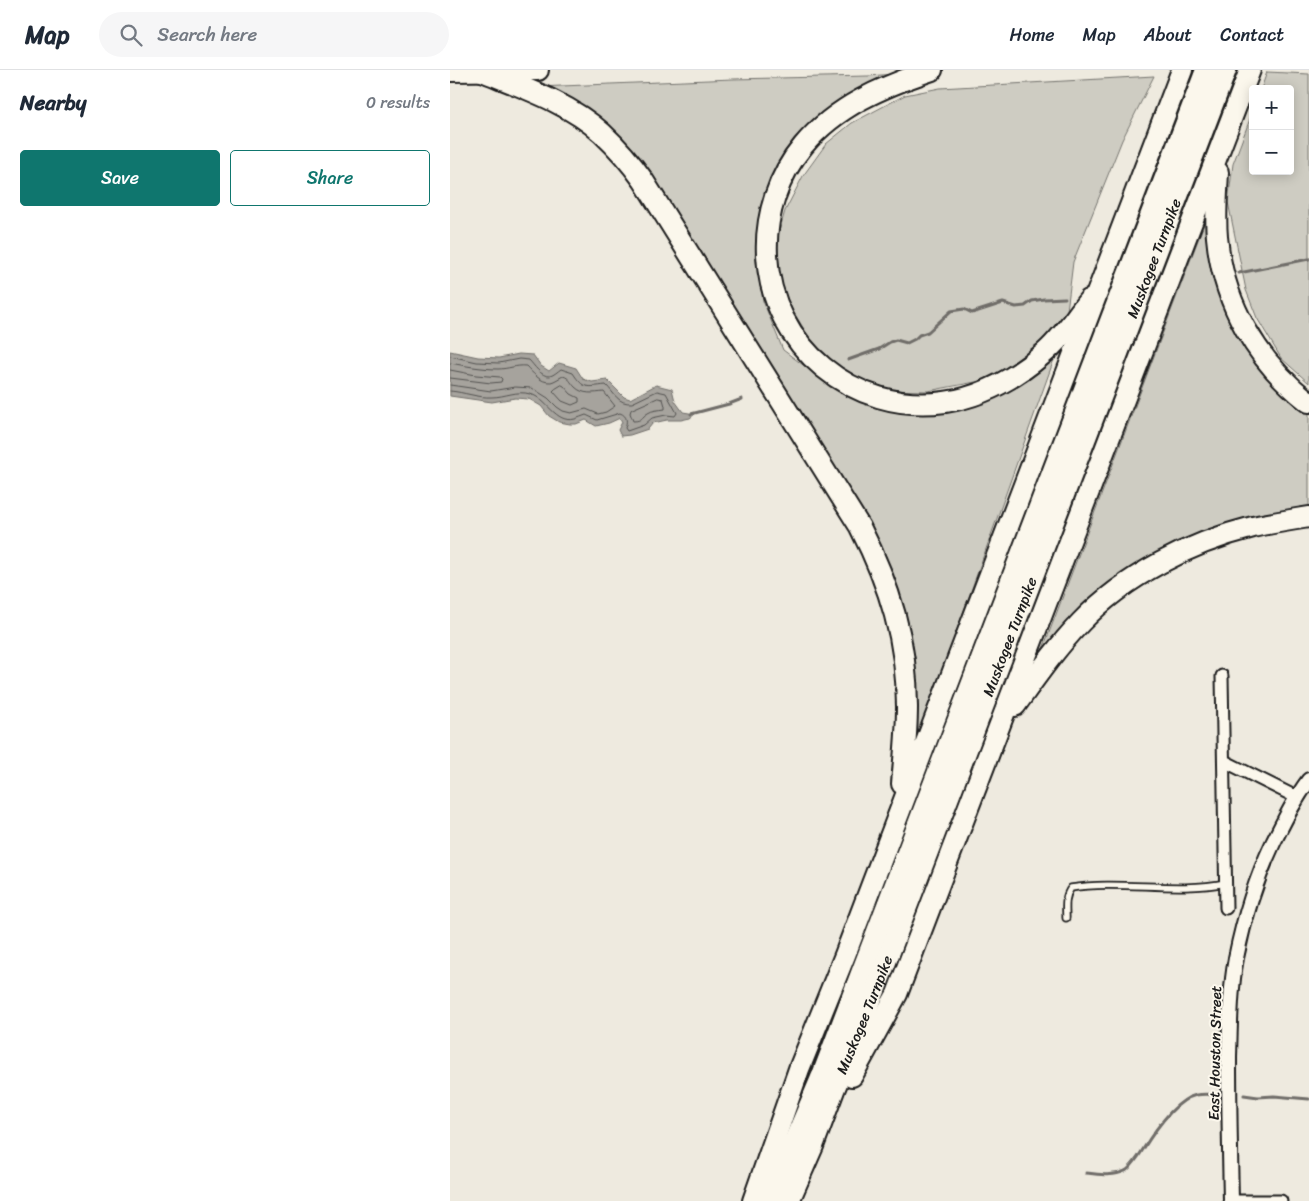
<!DOCTYPE html>
<meta charset="utf-8">
<style>
body{margin:0;font-family:Sriracha,sans-serif;background:#f6f6f7;color:#1f2937}
.controls{position:absolute;right:15px;top:15px;display:grid;overflow:hidden;border-radius:5px;box-shadow:0 2px 12px #0003}
.controls button{width:45px;height:45px;display:grid;place-items:center;padding:0;border:0;border-bottom:1px solid #e0e1e3;background:#fff;color:#1f2937;font:25px sans-serif}
.list{margin:0;padding:0;list-style:none}
h2{display:flex;justify-content:space-between;align-items:center;height:65px;margin:0;padding:0 20px;font-size:21px}
h2 small{font-size:16px;font-weight:400;color:#747a83}
.actions{display:flex;gap:10px;padding:15px 20px}
.actions a{flex:1;padding:11px 0;border:1px solid #0f766e;border-radius:5px;text-align:center;font-size:18px;color:#0f766e}
.actions .main{background:#0f766e;color:#fff}
.icon{flex:none;width:28px;height:28px;fill:none;stroke:currentColor;stroke-width:2;stroke-linecap:round;stroke-linejoin:round}
.map{position:relative;flex:none;width:859px;height:1131px;overflow:hidden}
header{display:flex;align-items:center;gap:30px;box-sizing:border-box;height:70px;padding:0 25px;background:#fff;border-bottom:1px solid #e0e1e3}
header strong{font-size:24px}
nav{display:flex;gap:28px;margin-inline-start:auto;font-size:18px}
.search{width:350px;height:45px;background:#f6f6f7;display:flex;align-items:center;gap:12px;box-sizing:border-box;padding:0 18px;border-radius:28px;color:#747a83;font-size:19px}
main{display:flex}
aside{flex:1;background:#fff}
.map>svg:first-child{display:block}
.green{fill:#ceccc2;stroke:#75746f}
.water{fill:#a6a39d;stroke:#6f6d69}
.lines{fill:none;stroke-linecap:round;stroke-linejoin:round}
.shore{stroke:#535250;stroke-width:1}
.stream{stroke:#6f6d69;stroke-width:3}
.service-casing{stroke:#1c1c1c;stroke-width:9}
.minor-casing{stroke:#1c1c1c;stroke-width:15}
.tertiary-casing{stroke:#1c1c1c;stroke-width:18}
.motorway-casing{stroke:#1c1c1c;stroke-width:24}
.service{stroke:#fbf7ec;stroke-width:5.5}
.minor{stroke:#fbf7ec;stroke-width:11}
.tertiary{stroke:#fbf7ec;stroke-width:14}
.motorway{stroke:#fbf7ec;stroke-width:20}
.labels{text-anchor:middle;dominant-baseline:central;stroke-width:4;stroke-linejoin:round;paint-order:stroke}
.street-label{font-size:15px;fill:#1c1c1c;stroke:#fbf7ec}
</style>
<header>
<strong>Map</strong>
<div class="search"><svg class="icon" aria-label="search" viewBox="0 0 24 24"><circle cx="10" cy="10" r="6"/><path d="M15 15l6 6"/></svg>Search here</div>
<nav><a>Home</a><a>Map</a><a>About</a><a>Contact</a></nav>
</header>
<main>
<aside>
<h2>Nearby<small>0 results</small></h2>
<ul class="list">
</ul>
<div class="actions"><a class="main">Save</a><a>Share</a></div>
</aside>
<div class="map">
<svg width="859" height="1131" viewBox="0 0 859 1131">
<rect width="100%" height="100%" fill="#eeeadf"/>
<filter id="ink" filterUnits="userSpaceOnUse"><feTurbulence type="fractalNoise" baseFrequency=".02" numOctaves="2"/><feDisplacementMap in="SourceGraphic" scale="10" xChannelSelector="R" yChannelSelector="G"/><feConvolveMatrix kernelMatrix="1 2 1 2 8 2 1 2 1" color-interpolation-filters="sRGB"/></filter>
<g filter="url(#ink)">
<!-- green -->
<g class="green">
<polygon points="817,2 859,4 859,313 831,288 807,248 796,220 778,132 783,94 803,41 803,101 840,101 840,19 811,19"/>
<polygon points="445,4 346,69 312,132 305,187 313,231 333,280 368,306 483,339 607,281 465,677 451,540 201,112 87,17 283,9 418,6"/>
<polygon points="704,6 672,70 623,192 616,249 578,285 536,310 478,321 435,320 398,305 365,277 341,238 330,212 327,169 335,141 353,106 376,74 402,53 455,25 490,18"/>
<polygon points="759,141 773,220 859,340 859,442 711,487 591,584"/>
</g>
<!-- water -->
<polygon class="water" points="0,281 28,287 49,288 69,284 83,285 91,296 99,301 109,293 126,298 133,309 142,312 157,310 174,327 180,329 206,315 222,319 225,331 233,342 245,344 240,348 231,350 217,350 203,353 198,359 180,365 171,366 168,360 172,352 170,348 159,353 146,356 136,350 126,354 120,354 109,352 99,346 91,336 79,329 65,328 42,332 0,326"/>
<g class="lines">
<!-- shore -->
<g class="shore">
<path d="M0,286L27,292L49,293L69,289L79,290C84,295 91,307 100,306C104,305 108,301 111,299L123,303C134,320 137,317 156,315C165,324 168,334 182,333L207,321L216,323L227,343L225,346L216,345L202,348L194,355L177,361L175,358C177,352 178,346 170,343L147,350L136,345C132,346 129,348 125,349C105,354 97,328 80,324C67,320 55,327 42,327C28,328 14,322 0,321"/>
<path d="M0,293C16,296 32,299 48,299C58,299 66,295 76,296C82,302 90,313 101,312C105,311 109,308 113,306C120,308 120,312 125,317C133,325 144,323 154,322L165,336L156,342L148,344L136,339L121,343L113,341L107,337L98,328L82,318L65,317L41,321L0,315"/>
<polyline points="0,300 26,305 50,307 52,309 51,312 41,313 0,308"/>
<polygon points="112,315 114,316 121,324 129,328 129,332 122,335 112,331 103,321 105,319"/>
<path d="M208,328L213,329L215,336V339C209,340 202,340 198,343C191,347 193,351 183,351L180,343L181,340Z"/>
</g>
<!-- stream -->
<g class="stream">
<polyline points="789,203 859,189"/>
<polyline points="398,290 429,279 440,272 446,270 457,273 465,269 469,265 478,262 501,241 514,239 522,243 553,233 566,237 575,236 582,231 594,229 615,228"/>
<polyline points="241,344 279,334 292,329"/>
<polyline points="794,1025 808,1027 824,1026 859,1029"/>
<path d="M636,1103C649,1104 662,1107 675,1101C680,1099 689,1086 692,1081C703,1063 725,1030 746,1025C753,1024 758,1024 765,1025"/>
</g>
<!-- service casing -->
<g class="service-casing">
<path id="service" d="M616,848C616,838 614,827 621,818C670,810 726,823 776,813"/>
</g>
<!-- minor casing -->
<g class="minor-casing">
<g id="minor">
<polyline points="772,606 776,838"/>
<polyline points="774,691 846,727"/>
<polyline points="781,1131 831,1131"/>
</g>
</g>
<!-- tertiary casing -->
<g class="tertiary-casing">
<path id="tertiary" d="M781,1131C780,1083 779,1035 779,987C780,954 780,921 786,888C794,848 806,809 823,773C834,751 844,730 859,710"/>
</g>
<!-- motorway casing -->
<g class="motorway-casing">
<g id="motorway">
<path d="M482,0C434,16 386,36 353,76C328,106 315,146 317,185C321,276 404,345 495,332C531,327 565,308 592,285C611,270 624,248 639,230"/>
<polyline points="0,1 88,0"/>
<path d="M32,1C74,18 119,33 152,63C168,78 181,93 193,110L410,457C440,516 457,571 457,637C457,663 454,689 452,714"/>
<path d="M768,102C767,124 765,145 767,167C773,233 807,292 859,332"/>
<path d="M565,636C586,607 606,578 631,552C676,505 740,473 803,457C821,453 840,450 859,447"/>
<polyline points="402,1006 447,924 800,0"/>
<polyline points="303,1131 349,999 395,885 732,0"/>
<polyline points="319,1131 371,1008 756,0"/>
<path id="s1" d="M339,1131L363,1076L384,1020L426,918L776,0"/>
</g>
</g>
<!-- service -->
<use href="#service" class="service"/>
<!-- minor -->
<use href="#minor" class="minor"/>
<!-- tertiary -->
<use href="#tertiary" class="tertiary"/>
<!-- motorway -->
<use href="#motorway" class="motorway"/>
</g>
</g>
<g class="labels">
<!-- street labels -->
<g class="street-label">
<text stroke="none"><textPath href="#s1" startOffset="1011">Muskogee Turnpike</textPath></text>
<text stroke="none"><textPath href="#s1" startOffset="606">Muskogee Turnpike</textPath></text>
<text stroke="none"><textPath href="#s1" startOffset="201">Muskogee Turnpike</textPath></text>
<text transform="translate(765 983) rotate(-89)">East Houston Street</text>
</g>
</g>
</svg>
<div class="controls">
<button>+</button>
<button>−</button>
</div>
</div>
</main>
